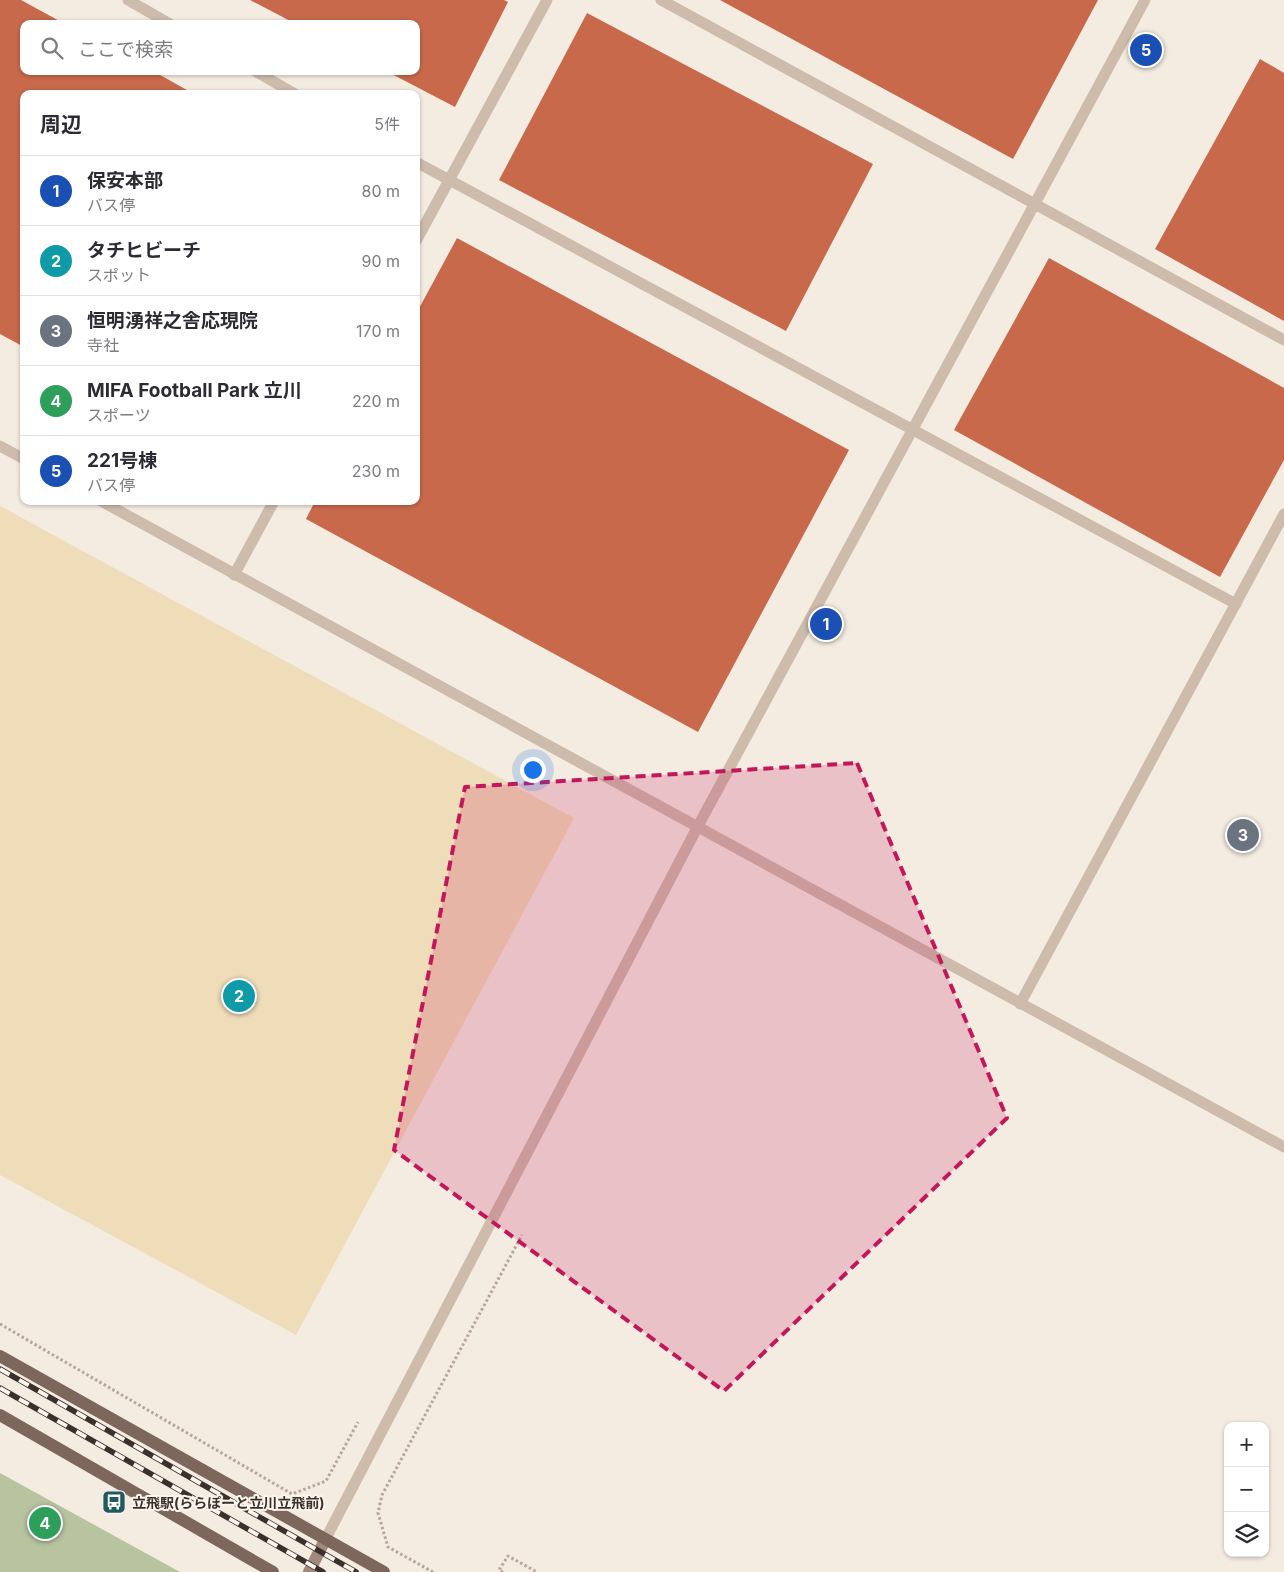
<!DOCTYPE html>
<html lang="ja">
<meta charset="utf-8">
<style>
body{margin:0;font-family:Inter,"Noto Sans JP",sans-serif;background:#f7f7f7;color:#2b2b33}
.controls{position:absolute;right:15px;bottom:15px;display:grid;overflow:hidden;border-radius:10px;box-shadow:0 1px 4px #0004}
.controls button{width:45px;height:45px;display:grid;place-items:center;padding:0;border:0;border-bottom:1px solid #e1e1e2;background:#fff;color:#2b2b33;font:25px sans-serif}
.you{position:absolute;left:532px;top:769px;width:18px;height:18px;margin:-12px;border:4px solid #fff;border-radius:50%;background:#1a73e8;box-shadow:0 0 0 8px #1a73e833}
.badge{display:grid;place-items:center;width:32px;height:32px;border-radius:50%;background:#db2777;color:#fff;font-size:16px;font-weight:700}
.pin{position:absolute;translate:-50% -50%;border:2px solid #fff;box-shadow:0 1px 5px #0006}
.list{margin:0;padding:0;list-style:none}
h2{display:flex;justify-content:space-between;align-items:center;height:65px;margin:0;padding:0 20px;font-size:21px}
h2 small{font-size:16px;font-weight:400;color:#7c7c81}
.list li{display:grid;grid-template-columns:32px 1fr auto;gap:15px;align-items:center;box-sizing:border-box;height:70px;padding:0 20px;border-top:1px solid #e1e1e2}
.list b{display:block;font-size:19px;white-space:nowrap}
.list p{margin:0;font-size:16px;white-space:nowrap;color:#7c7c81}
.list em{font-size:16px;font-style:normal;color:#7c7c81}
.icon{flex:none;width:28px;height:28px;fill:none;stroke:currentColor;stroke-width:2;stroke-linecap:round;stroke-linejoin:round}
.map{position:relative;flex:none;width:1284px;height:1572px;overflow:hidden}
.search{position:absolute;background:#fff;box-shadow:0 1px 4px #0004;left:20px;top:20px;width:400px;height:55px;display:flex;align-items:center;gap:12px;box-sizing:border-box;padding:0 18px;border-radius:10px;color:#7c7c81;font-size:19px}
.panel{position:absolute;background:#fff;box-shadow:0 1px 4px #0004;left:20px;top:90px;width:400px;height:415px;border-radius:10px}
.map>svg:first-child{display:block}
.green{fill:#b8c4a0}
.sand{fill:#efdcb8}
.building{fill:#c8694b}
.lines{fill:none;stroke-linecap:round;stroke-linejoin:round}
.path{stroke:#b9a596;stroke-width:3;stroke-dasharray:2.5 2.5;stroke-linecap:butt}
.lane{stroke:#cdbbac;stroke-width:11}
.secondary{stroke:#a18a7d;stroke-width:12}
.primary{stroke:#7d675c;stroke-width:12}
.rail-casing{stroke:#3b302b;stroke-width:5.5}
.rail{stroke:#fbf5ee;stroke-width:4;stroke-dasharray:11;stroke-linecap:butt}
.marked{fill:#c2185b;fill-opacity:0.2;stroke:#c2185b;stroke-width:4;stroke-dasharray:10 6;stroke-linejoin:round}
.labels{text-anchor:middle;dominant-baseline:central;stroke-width:4;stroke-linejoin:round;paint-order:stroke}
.poi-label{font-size:14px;font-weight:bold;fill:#3b302b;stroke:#fbf5ee;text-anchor:start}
</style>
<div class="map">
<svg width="1284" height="1572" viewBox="0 0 1284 1572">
<rect width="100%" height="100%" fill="#f4ebe1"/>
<!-- green -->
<polygon class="green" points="0,1473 180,1572 0,1572"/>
<!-- sand -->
<polygon class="sand" points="0,506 574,818 296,1335 0,1175"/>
<!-- building -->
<g class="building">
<polygon points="0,0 21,0 65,24 24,24 24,71 153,71 194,94 24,94 24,347 0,334"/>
<polygon points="250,0 504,0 508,2 455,107 386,71 416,71 416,24 296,24"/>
<polygon points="720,0 1098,0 1013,159"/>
<polygon points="587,13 873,164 786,331 499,180"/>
<polygon points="1260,59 1284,73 1284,321 1155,249"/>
<polygon points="457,238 849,450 698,732 306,519 315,501 416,501 416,314"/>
<polygon points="1049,258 1284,388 1284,460 1220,577 954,430"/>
</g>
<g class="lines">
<!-- path -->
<g class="path">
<polyline points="0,1324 292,1494 326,1481 358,1422"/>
<polyline points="433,1572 388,1547 378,1513 382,1495 522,1235"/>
<polyline points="503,1572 499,1570 508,1556 537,1572"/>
</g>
<!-- lane -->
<g class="lane">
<polyline points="128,0 170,24"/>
<polyline points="661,0 1284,340"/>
<polyline points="255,71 295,94"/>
<polyline points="416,162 1236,604"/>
<polyline points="416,241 547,0"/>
<polyline points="0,446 24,459"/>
<polyline points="101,501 1284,1147"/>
<polyline points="234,575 274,501"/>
<polyline points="1020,1004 1284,514"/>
<polyline points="325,1540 698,826 1145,0"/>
</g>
<!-- secondary -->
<polyline class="secondary" points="309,1572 325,1540"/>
<!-- primary -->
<g class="primary">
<polyline points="0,1356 384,1572"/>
<polyline points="0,1415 273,1572"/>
</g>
<!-- rail casing -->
<g class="rail-casing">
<g id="rail">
<polyline points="0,1369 356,1572"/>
<polyline points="0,1388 323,1572"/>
</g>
</g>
<!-- rail -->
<use href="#rail" class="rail"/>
</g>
<!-- marked area -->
<path class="marked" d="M857,763L1007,1118L724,1391L394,1150L465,787Z"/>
<!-- icons -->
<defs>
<g id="bus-square" transform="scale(1.25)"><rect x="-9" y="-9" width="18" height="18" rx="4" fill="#1f5a5e" stroke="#fbf5ee"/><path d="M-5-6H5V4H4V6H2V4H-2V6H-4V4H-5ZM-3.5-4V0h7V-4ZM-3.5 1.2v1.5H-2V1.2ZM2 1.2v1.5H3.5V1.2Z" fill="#fff"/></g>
</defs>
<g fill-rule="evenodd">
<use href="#bus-square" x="114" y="1502"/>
</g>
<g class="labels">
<!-- poi labels -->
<g class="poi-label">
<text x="132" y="1502">立飛駅(ららぽーと立川立飛前)</text>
</g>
</g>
</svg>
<div class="controls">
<button>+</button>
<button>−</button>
<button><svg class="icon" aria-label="layers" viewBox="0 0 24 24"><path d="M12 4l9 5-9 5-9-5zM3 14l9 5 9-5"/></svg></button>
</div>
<div class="you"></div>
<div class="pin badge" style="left:826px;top:624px;background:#1a4fb4">1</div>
<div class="pin badge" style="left:239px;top:996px;background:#0f9aa8">2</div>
<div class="pin badge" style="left:1243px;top:835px;background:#6b7280">3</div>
<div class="pin badge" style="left:45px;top:1523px;background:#2e9e5b">4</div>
<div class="pin badge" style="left:1146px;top:50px;background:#1a4fb4">5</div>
<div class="search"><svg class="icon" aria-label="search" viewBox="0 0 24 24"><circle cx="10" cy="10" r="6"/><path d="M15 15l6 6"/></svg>ここで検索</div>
<section class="panel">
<h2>周辺<small>5件</small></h2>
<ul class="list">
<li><span class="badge" style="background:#1a4fb4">1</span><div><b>保安本部</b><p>バス停</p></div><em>80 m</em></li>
<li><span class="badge" style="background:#0f9aa8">2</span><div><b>タチヒビーチ</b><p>スポット</p></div><em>90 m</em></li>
<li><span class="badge" style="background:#6b7280">3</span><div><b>恒明湧祥之舎応現院</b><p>寺社</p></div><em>170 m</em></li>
<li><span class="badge" style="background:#2e9e5b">4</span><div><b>MIFA Football Park 立川</b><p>スポーツ</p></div><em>220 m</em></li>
<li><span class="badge" style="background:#1a4fb4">5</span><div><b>221号棟</b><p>バス停</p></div><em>230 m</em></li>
</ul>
</section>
</div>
